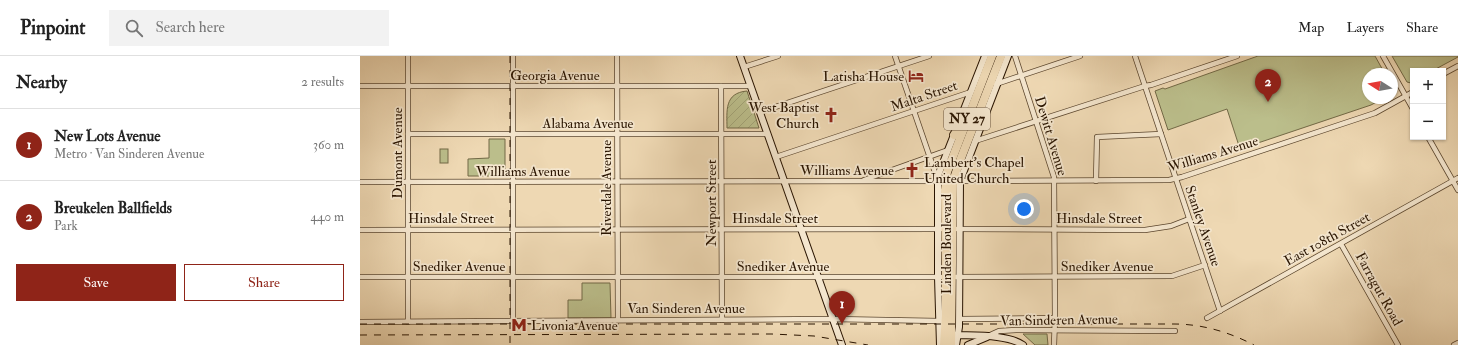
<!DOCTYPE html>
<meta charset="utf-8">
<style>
body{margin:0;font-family:"IM FELL Double Pica",serif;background:#f2f2f2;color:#222}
.controls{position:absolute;right:12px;top:12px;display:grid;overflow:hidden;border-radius:0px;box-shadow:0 1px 3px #0004}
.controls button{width:36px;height:36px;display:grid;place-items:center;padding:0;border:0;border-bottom:1px solid #e0e0e0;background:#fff;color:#222;font:20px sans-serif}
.compass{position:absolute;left:1002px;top:12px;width:36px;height:36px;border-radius:50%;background:#fff;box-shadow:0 1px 3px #0004;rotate:281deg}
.you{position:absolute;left:664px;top:153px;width:14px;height:14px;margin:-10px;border:3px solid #fff;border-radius:50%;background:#1a73e8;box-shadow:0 0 0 6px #1a73e833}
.badge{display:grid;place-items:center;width:26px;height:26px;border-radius:50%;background:#8f2418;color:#fff;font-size:13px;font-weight:700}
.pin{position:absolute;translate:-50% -33px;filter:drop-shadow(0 1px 2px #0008)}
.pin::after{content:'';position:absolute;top:21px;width:14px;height:12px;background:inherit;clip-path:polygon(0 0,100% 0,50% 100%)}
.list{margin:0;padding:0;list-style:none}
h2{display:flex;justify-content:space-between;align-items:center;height:52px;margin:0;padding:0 16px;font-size:17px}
h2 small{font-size:13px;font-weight:400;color:#767676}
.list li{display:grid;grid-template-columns:26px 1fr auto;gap:12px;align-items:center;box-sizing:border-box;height:72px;padding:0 16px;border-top:1px solid #e0e0e0}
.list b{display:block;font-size:15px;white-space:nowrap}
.list p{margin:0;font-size:13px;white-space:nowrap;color:#767676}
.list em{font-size:13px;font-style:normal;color:#767676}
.actions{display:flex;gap:8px;padding:12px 16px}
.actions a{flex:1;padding:9px 0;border:1px solid #8f2418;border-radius:0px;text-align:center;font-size:14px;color:#8f2418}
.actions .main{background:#8f2418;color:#fff}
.icon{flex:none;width:22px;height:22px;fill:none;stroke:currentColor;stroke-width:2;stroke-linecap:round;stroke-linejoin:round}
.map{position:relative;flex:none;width:1098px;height:289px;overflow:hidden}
header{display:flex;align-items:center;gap:24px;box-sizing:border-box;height:56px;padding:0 20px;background:#fff;border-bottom:1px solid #e0e0e0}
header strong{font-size:19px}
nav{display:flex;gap:22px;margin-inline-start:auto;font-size:14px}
.search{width:280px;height:36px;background:#f2f2f2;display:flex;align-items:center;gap:10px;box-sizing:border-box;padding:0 14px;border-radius:0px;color:#767676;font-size:15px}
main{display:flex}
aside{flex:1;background:#fff}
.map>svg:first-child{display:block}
.park{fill:#bbbe8b;stroke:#726946}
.garden{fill:url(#garden-furrows);stroke:#726946}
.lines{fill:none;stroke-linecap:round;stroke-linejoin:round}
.street-casing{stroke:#5a452d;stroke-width:6}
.secondary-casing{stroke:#291400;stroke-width:8}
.highway-casing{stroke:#291400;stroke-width:10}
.street{stroke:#f4e6ce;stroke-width:4.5}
.secondary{stroke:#f4e6ce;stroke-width:6}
.highway{stroke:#eed8b3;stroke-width:8}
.rail{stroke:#291400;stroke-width:1;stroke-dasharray:7 7;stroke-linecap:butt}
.labels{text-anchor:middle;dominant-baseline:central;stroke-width:3.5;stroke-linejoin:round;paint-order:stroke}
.shield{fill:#f4e6ce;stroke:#66533e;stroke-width:1}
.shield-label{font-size:13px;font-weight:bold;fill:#291400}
.street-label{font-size:14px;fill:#291400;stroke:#f4e6ce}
.poi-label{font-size:14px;fill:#291400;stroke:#f4e6ce;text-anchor:end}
</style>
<header>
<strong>Pinpoint</strong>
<div class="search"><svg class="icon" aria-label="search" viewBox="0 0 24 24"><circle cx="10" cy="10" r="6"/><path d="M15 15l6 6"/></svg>Search here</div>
<nav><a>Map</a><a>Layers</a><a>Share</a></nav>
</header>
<main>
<aside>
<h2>Nearby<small>2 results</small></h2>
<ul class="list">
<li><span class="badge">1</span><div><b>New Lots Avenue</b><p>Metro · Van Sinderen Avenue</p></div><em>360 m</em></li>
<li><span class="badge">2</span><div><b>Breukelen Ballfields</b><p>Park</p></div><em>440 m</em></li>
</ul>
<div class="actions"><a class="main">Save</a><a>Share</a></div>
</aside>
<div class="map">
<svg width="1098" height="289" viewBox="0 0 1098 289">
<defs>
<pattern id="garden-furrows" width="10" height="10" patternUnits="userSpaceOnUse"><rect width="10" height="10" fill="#bbbe8b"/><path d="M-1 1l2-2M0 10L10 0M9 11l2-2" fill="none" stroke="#a1a276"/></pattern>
</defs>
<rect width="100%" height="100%" fill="#eed8b3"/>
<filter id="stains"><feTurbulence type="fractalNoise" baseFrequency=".005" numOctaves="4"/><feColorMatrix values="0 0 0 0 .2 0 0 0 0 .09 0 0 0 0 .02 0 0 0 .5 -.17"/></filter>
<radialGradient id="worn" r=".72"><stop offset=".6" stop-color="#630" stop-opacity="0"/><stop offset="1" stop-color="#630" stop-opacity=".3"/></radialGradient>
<!-- park -->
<g class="park">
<polygon points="898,0 1015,0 1025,18 1008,18 1008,42 1024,42 1011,49 880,93 867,53 808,74 795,35 803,32 805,33"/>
<polygon points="1032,0 1098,0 1098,1 1072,15 1053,15 1053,26 1051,27 1047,26"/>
<polygon points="129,83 145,83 145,120 108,120 108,103 129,102"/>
<rect x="80" y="93" width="8" height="14"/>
<polygon points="222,227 250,227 251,262 208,262 208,244 222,244"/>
<polygon points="663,278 687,278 688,289 675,289"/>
</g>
<!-- garden -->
<path class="garden" d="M387,35L399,72H367C367,55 364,37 387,35Z"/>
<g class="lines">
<!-- street casing -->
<g class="street-casing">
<g id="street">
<polyline points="48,0 48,266"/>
<polyline points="257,0 258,264"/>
<polyline points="535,0 578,125"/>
<polyline points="655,0 694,121 695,262 694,289"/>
<polyline points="775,0 860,255"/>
<polyline points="1023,0 1053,53"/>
<polyline points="384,11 418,0"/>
<polyline points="1083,18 1098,10"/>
<polyline points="636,28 720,0"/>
<polyline points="0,30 390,30"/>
<polyline points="361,30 362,264"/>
<polyline points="400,56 569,0"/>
<polyline points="48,78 408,78"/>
<polyline points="1068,81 1098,134"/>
<polyline points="615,85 785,30 791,29 877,0"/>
<polyline points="416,101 611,36"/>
<polyline points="504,124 588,94"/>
<polyline points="597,125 809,124 822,121 1006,60 1015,57 1053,36"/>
<polyline points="736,125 737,81 801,78"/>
<polyline points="0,126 588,125"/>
<polyline points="597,173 785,174 811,170 829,163"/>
<polyline points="0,174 581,173"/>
<polyline points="981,188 1038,289"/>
<polyline points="0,221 581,221"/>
<polyline points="596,221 812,220 845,209"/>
<polyline points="847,262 1098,122"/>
<polyline points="599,263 695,262"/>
<polyline points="153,264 153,0"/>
<polyline points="0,266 473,263 580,265"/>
<polyline points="628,280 639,275 656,274 815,275"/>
<polyline points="1094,289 1098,287"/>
</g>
</g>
<!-- secondary casing -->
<g class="secondary-casing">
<g id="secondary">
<polyline points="380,0 482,289"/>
<path d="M594,279C613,280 647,278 663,289"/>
<polyline points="580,289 578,221 578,125 579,117 625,0"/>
<polyline points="596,289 599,271 600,125 648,0"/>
<polyline points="608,289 627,281"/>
</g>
</g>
<!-- highway casing -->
<g class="highway-casing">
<g id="highway">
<polyline points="594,79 603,66"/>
<polyline points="584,289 586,259 585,134 587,116 632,0"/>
<polyline points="591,289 593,125 601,102 641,0"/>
</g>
</g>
<!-- street -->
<use href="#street" class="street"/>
<!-- secondary -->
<use href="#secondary" class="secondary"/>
<!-- highway -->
<use href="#highway" class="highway"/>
<!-- rail -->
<g class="rail">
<polyline points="150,0 150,289"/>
<path d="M0,268H814C842,268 869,276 894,289"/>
<polyline points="0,279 412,278 454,280 508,289"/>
</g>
</g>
<!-- icons -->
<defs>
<g id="hotel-bare" transform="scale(1.2)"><path d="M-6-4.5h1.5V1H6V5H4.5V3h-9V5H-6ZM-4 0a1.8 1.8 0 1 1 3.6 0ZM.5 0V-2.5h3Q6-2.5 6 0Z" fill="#8f2418" stroke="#f4e6ce" stroke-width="2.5" paint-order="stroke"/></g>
<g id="church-bare" transform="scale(1.2)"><path d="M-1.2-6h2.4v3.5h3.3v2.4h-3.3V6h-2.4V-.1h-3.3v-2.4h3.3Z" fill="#8f2418" stroke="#f4e6ce" stroke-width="2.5" paint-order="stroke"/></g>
<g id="metro-bare" transform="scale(1.2)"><path d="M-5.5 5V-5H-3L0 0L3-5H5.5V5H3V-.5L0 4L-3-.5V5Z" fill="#8f2418" stroke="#f4e6ce" stroke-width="2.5" paint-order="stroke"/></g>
</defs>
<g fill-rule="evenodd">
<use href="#hotel-bare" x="556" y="20"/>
<use href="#church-bare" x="471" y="59"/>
<use href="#church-bare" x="552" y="114"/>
<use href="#metro-bare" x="159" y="269"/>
</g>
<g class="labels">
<!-- shield labels -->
<rect class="shield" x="584" y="52" width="46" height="22" rx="3"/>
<g class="shield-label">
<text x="607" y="63">NY 27</text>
</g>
<!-- street labels -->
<g class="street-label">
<text x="195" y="19">Georgia Avenue</text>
<text transform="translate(564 40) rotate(-19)">Malta Street</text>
<text x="228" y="67">Alabama Avenue</text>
<text transform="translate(691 80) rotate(73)">Dewitt Avenue</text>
<text transform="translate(37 97) rotate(-90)">Dumont Avenue</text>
<text transform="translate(853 98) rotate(-17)">Williams Avenue</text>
<text x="487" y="114">Williams Avenue</text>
<text x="163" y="115">Williams Avenue</text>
<text transform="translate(246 132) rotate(-90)">Riverdale Avenue</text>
<text transform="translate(351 147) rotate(-90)">Newport Street</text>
<text x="91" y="162">Hinsdale Street</text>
<text x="415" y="162">Hinsdale Street</text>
<text x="739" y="162">Hinsdale Street</text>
<text transform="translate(843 170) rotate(71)">Stanley Avenue</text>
<text transform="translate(967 183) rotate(-29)">East 108th Street</text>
<text transform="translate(586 188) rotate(-90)">Linden Boulevard</text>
<text x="99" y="210">Snediker Avenue</text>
<text x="423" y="210">Snediker Avenue</text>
<text x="747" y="210">Snediker Avenue</text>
<text transform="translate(1019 233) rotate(61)">Farragut Road</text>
<text x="326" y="252">Van Sinderen Avenue</text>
<text transform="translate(699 264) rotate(-1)">Van Sinderen Avenue</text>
</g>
<!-- poi labels -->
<g class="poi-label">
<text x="544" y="20">Latisha House</text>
<text x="459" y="51">West Baptist<tspan x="459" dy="16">Church</tspan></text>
<text x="564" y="106" text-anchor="start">Lambert's Chapel<tspan x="564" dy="16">United Church</tspan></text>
<text x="171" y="269" text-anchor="start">Livonia Avenue</text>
</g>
</g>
<rect width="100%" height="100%" filter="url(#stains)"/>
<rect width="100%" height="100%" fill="url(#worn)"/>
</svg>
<div class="controls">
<button>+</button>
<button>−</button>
</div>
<svg class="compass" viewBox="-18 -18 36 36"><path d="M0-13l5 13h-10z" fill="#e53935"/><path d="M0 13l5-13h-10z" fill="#767676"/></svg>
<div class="you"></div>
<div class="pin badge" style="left:482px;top:268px">1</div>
<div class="pin badge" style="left:908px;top:46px">2</div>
</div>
</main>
